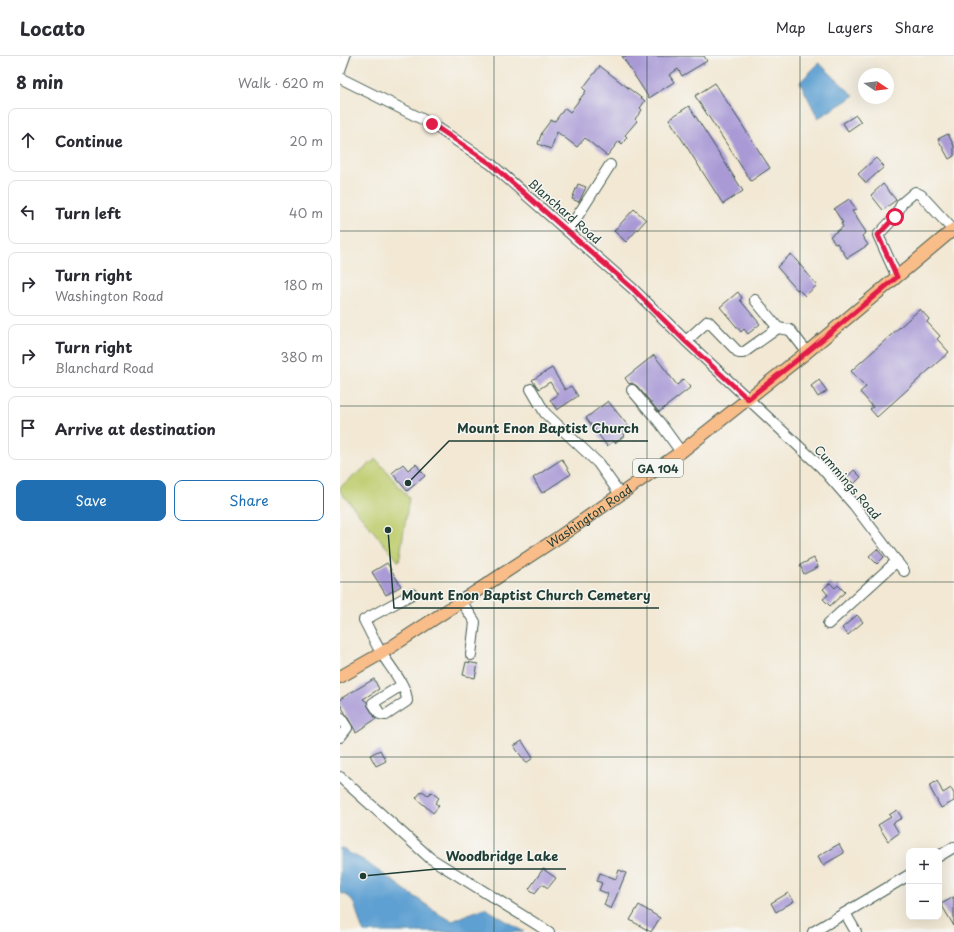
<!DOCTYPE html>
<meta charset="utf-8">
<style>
body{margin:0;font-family:"Playpen Sans",sans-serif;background:#f2f2f3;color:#2b2b33}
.controls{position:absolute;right:12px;bottom:12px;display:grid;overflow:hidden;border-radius:8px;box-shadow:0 4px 16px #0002}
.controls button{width:36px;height:36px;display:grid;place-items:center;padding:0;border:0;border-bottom:1px solid #e1e1e2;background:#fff;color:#2b2b33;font:20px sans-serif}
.compass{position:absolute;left:518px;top:12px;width:36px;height:36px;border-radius:50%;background:#fff;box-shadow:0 4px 16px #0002;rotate:103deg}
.stop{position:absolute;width:12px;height:12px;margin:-9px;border:3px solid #e11d48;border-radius:50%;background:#fff}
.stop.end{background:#e11d48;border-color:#fff;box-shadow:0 1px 4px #0008}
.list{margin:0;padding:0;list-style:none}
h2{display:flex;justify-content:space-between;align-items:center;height:52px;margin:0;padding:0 16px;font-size:17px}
h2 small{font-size:13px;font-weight:400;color:#7c7c81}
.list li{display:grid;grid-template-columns:26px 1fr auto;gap:12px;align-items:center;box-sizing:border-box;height:64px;margin:0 8px 8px;padding:0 8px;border:1px solid #e1e1e2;border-radius:8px}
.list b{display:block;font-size:15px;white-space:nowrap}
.list p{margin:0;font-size:13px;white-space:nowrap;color:#7c7c81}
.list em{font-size:13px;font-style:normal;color:#7c7c81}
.actions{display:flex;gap:8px;padding:12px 16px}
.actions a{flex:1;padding:9px 0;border:1px solid #1f6fb2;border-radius:8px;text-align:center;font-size:14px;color:#1f6fb2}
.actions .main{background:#1f6fb2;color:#fff}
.icon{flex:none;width:22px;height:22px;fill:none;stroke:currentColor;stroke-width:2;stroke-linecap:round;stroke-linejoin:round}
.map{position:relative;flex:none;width:614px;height:876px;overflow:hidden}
header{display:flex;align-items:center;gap:24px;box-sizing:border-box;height:56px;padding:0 20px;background:#fff;border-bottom:1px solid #e1e1e2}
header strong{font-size:19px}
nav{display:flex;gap:22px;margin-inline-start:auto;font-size:14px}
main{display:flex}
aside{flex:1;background:#fff}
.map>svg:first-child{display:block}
.green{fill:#bfcd70;stroke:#6f8552}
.water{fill:#5fa0d2;stroke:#3f6e83}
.building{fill:#a99ad6}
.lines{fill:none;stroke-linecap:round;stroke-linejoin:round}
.minor-casing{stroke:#3f574c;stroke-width:12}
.major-casing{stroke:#3f574c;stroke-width:14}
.minor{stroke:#fff;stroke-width:10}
.major{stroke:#f8bd89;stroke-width:12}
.route{stroke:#e11d48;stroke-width:5}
.grid{fill:none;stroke:#1f3d34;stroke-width:1;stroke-opacity:0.55}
.labels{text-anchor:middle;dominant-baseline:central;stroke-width:3;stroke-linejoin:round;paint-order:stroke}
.shield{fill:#f6f6f2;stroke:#60746d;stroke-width:1}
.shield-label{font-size:11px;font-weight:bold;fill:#1f3d34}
.street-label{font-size:12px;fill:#1f3d34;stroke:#f6f6f2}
.leader{fill:none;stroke:#1f3d34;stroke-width:1.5}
.callout-dot{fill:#1f3d34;stroke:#f6f6f2;stroke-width:1.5}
.callout-label{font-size:13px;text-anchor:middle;font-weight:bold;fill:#1f3d34;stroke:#f6f6f2;stroke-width:3;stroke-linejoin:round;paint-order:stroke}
</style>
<header>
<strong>Locato</strong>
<nav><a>Map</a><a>Layers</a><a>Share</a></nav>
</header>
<main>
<aside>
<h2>8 min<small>Walk · 620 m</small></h2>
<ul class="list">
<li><svg class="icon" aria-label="ahead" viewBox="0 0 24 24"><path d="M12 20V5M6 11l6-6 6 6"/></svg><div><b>Continue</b></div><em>20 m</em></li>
<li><svg class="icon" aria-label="left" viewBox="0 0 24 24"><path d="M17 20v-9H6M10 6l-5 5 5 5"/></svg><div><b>Turn left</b></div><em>40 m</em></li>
<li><svg class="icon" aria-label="right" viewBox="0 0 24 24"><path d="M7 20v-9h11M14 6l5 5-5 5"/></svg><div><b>Turn right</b><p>Washington Road</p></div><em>180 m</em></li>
<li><svg class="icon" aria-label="right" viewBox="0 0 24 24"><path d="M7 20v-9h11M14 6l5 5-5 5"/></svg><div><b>Turn right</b><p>Blanchard Road</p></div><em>380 m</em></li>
<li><svg class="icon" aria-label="arrive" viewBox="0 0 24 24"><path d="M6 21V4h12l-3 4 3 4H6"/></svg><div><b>Arrive at destination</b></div></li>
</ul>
<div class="actions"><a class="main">Save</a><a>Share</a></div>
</aside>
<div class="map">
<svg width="614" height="876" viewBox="0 0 614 876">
<rect width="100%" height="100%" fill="#f6f6f2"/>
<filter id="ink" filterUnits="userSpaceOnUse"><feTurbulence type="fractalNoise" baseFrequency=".025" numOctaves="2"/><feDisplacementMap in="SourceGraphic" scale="8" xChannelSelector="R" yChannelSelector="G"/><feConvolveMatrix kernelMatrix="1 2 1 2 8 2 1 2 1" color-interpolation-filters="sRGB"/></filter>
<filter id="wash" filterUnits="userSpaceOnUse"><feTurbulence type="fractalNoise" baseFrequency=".012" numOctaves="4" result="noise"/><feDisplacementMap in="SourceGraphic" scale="16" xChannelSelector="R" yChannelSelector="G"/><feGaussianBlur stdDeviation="0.9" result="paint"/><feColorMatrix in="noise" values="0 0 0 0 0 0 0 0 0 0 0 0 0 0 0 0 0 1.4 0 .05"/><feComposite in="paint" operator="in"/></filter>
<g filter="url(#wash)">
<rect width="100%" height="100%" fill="#f2e8d4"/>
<!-- green -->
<polygon class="green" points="36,403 69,442 59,506 0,435 0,431"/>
<!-- water -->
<g class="water">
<polygon points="479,7 514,40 478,62 460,26"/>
<path d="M0,792L23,804L102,860L113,865L123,860L145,852L184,876H24C18,867 17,847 9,841C7,839 3,838 0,837Z"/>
</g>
<g id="blocks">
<!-- building -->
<g class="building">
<polygon points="282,0 364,0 367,5 342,20 338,13 329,19 334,26 309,42"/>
<polygon points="260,10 305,45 300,52 302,54 295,63 297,65 285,79 287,81 282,88 279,85 267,100 245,82 237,91 217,76 211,93 198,88 202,76 211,64 215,65 225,52 230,56 246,35 243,32"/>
<polygon points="375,27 430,112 411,125 355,40"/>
<polygon points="349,50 403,135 383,148 329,63"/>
<polygon points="516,59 521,66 508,75 503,67"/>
<polygon points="608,78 614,90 614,100 609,103 598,83"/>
<polygon points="536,102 544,111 526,127 518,118"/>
<polygon points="238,128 246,131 239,146 232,143"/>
<polygon points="543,128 556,144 543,154 531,139"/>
<polygon points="509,143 516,153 512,155 526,176 522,180 528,189 507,202 497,187 495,188 490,180 503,171 501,167 503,167 494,153"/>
<polygon points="294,153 306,164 286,186 274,175"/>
<polygon points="451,198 477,229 465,240 458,233 457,234 437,211"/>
<polygon points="398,236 402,242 400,244 420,268 408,278 404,273 401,276 380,251"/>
<polygon points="580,253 589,263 587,266 600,280 597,283 609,296 537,361 530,353 533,351 520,336 526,331 511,315"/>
<polygon points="314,299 337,329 344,323 351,331 319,356 297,330 292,327 289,328 285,322"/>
<polygon points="212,312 225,334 231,330 238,340 217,354 210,344 218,339 210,326 199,333 192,324"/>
<polygon points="479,324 487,335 478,341 471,330"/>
<polygon points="268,345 289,371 282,376 285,379 275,387 274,385 267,390 246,362"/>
<polygon points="222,403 231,418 202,437 193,422"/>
<polygon points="63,408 68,414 76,408 85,420 67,435 52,417"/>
<polygon points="514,414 521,421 514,428 507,421"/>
<polygon points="537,493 544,501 537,508 529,500"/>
<polygon points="474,502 478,511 464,518 460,509"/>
<polygon points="47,507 61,530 46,539 32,516"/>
<polygon points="490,527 495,532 498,529 505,536 490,550 483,543 488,539 483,533"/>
<polygon points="517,559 523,566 508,579 502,572"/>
<polygon points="126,606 138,608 135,622 123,619"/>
<polygon points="34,623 39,633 23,643 27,646 28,650 36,663 16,676 0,648 0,643"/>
<polygon points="182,685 193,702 186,707 174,690"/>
<polygon points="40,694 46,705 36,710 30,699"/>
<polygon points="597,725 603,737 611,732 614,738 614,745 601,752 589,730"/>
<polygon points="82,735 88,739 91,736 99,742 95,747 99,750 93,757 76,742"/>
<polygon points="557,754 562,762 553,767 559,777 548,785 538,769 551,761 549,759"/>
<polygon points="499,788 504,797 483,809 478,800"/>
<polygon points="203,813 216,822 208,832 202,828 195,837 189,833"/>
<polygon points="279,814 286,817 271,853 264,849 268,838 259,834 262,827 257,825 260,817 276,823"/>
<polygon points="448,837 454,845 436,856 431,847"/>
<polygon points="614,841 614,870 601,848"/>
<polygon points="299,849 320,862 311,876 290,864"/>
</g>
</g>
</g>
<g filter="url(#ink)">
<use href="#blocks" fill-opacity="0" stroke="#3f574c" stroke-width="1"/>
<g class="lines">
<!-- minor casing -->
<g class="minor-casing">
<g id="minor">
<polyline points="0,14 5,0"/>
<polyline points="0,22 92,68 151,108 292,232 346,285 481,411 514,449 564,515"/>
<polyline points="228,175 270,109"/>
<polyline points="557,221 538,179 555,161 562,147 575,136 581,139 614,175"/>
<polyline points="415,244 438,272"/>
<polyline points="346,285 368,265 399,297 403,297 438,272 450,274 467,296"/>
<polyline points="191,333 205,357 258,407 280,438"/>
<polyline points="292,334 320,367 341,396"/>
<polyline points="121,545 135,566 131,599"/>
<polyline points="488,568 557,505"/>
<path d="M62,629L33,647L40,658L46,659L67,645C67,630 50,611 42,598C35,587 30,575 24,564L72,538"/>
<polyline points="0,661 7,672 0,681"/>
<polyline points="0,721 90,802 209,876"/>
<polyline points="599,800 614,791"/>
<polyline points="505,857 516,876"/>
<polyline points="473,876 569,819"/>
</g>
</g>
<!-- major casing -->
<g class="major-casing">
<g id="major">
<path id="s1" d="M0,621L42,597L219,481L341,396L467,296L614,173"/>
</g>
</g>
<!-- minor -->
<use href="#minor" class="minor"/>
<!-- major -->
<use href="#major" class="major"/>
</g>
</g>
<g class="lines" filter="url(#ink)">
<!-- route -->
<polyline class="route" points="92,68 151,108 292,232 346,286 408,343 467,296 557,221 538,179 555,161"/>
</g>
<!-- grid -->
<path class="grid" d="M154,0V876M307,0V876M460,0V876M0,175H614M0,350H614M0,526H614M0,701H614"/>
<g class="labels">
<!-- shield labels -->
<rect class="shield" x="293" y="403" width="50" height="18" rx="3"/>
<g class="shield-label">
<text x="318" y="412">GA 104</text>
</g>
<!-- street labels -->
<g class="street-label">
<text transform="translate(225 155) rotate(41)">Blanchard Road</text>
<text transform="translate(508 426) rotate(49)">Cummings Road</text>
<text stroke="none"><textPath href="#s1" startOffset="297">Washington Road</textPath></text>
</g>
</g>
<!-- callouts -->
<path class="leader" d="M68 427L109 385H308M48 474L54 552H319M23 820L97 813H226"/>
<g class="callout-dot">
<circle cx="68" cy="427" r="4"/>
<circle cx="48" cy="474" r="4"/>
<circle cx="23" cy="820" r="4"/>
</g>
<g class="callout-label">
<text x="208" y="377">Mount Enon Baptist Church</text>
<text x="186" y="544">Mount Enon Baptist Church Cemetery</text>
<text x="162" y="805">Woodbridge Lake</text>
</g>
</svg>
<div class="controls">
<button>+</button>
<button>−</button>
</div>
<svg class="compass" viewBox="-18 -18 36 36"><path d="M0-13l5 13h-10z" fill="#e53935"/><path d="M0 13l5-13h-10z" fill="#7c7c81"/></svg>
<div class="stop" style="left:555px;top:161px"></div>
<div class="stop end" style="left:92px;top:68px"></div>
</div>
</main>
